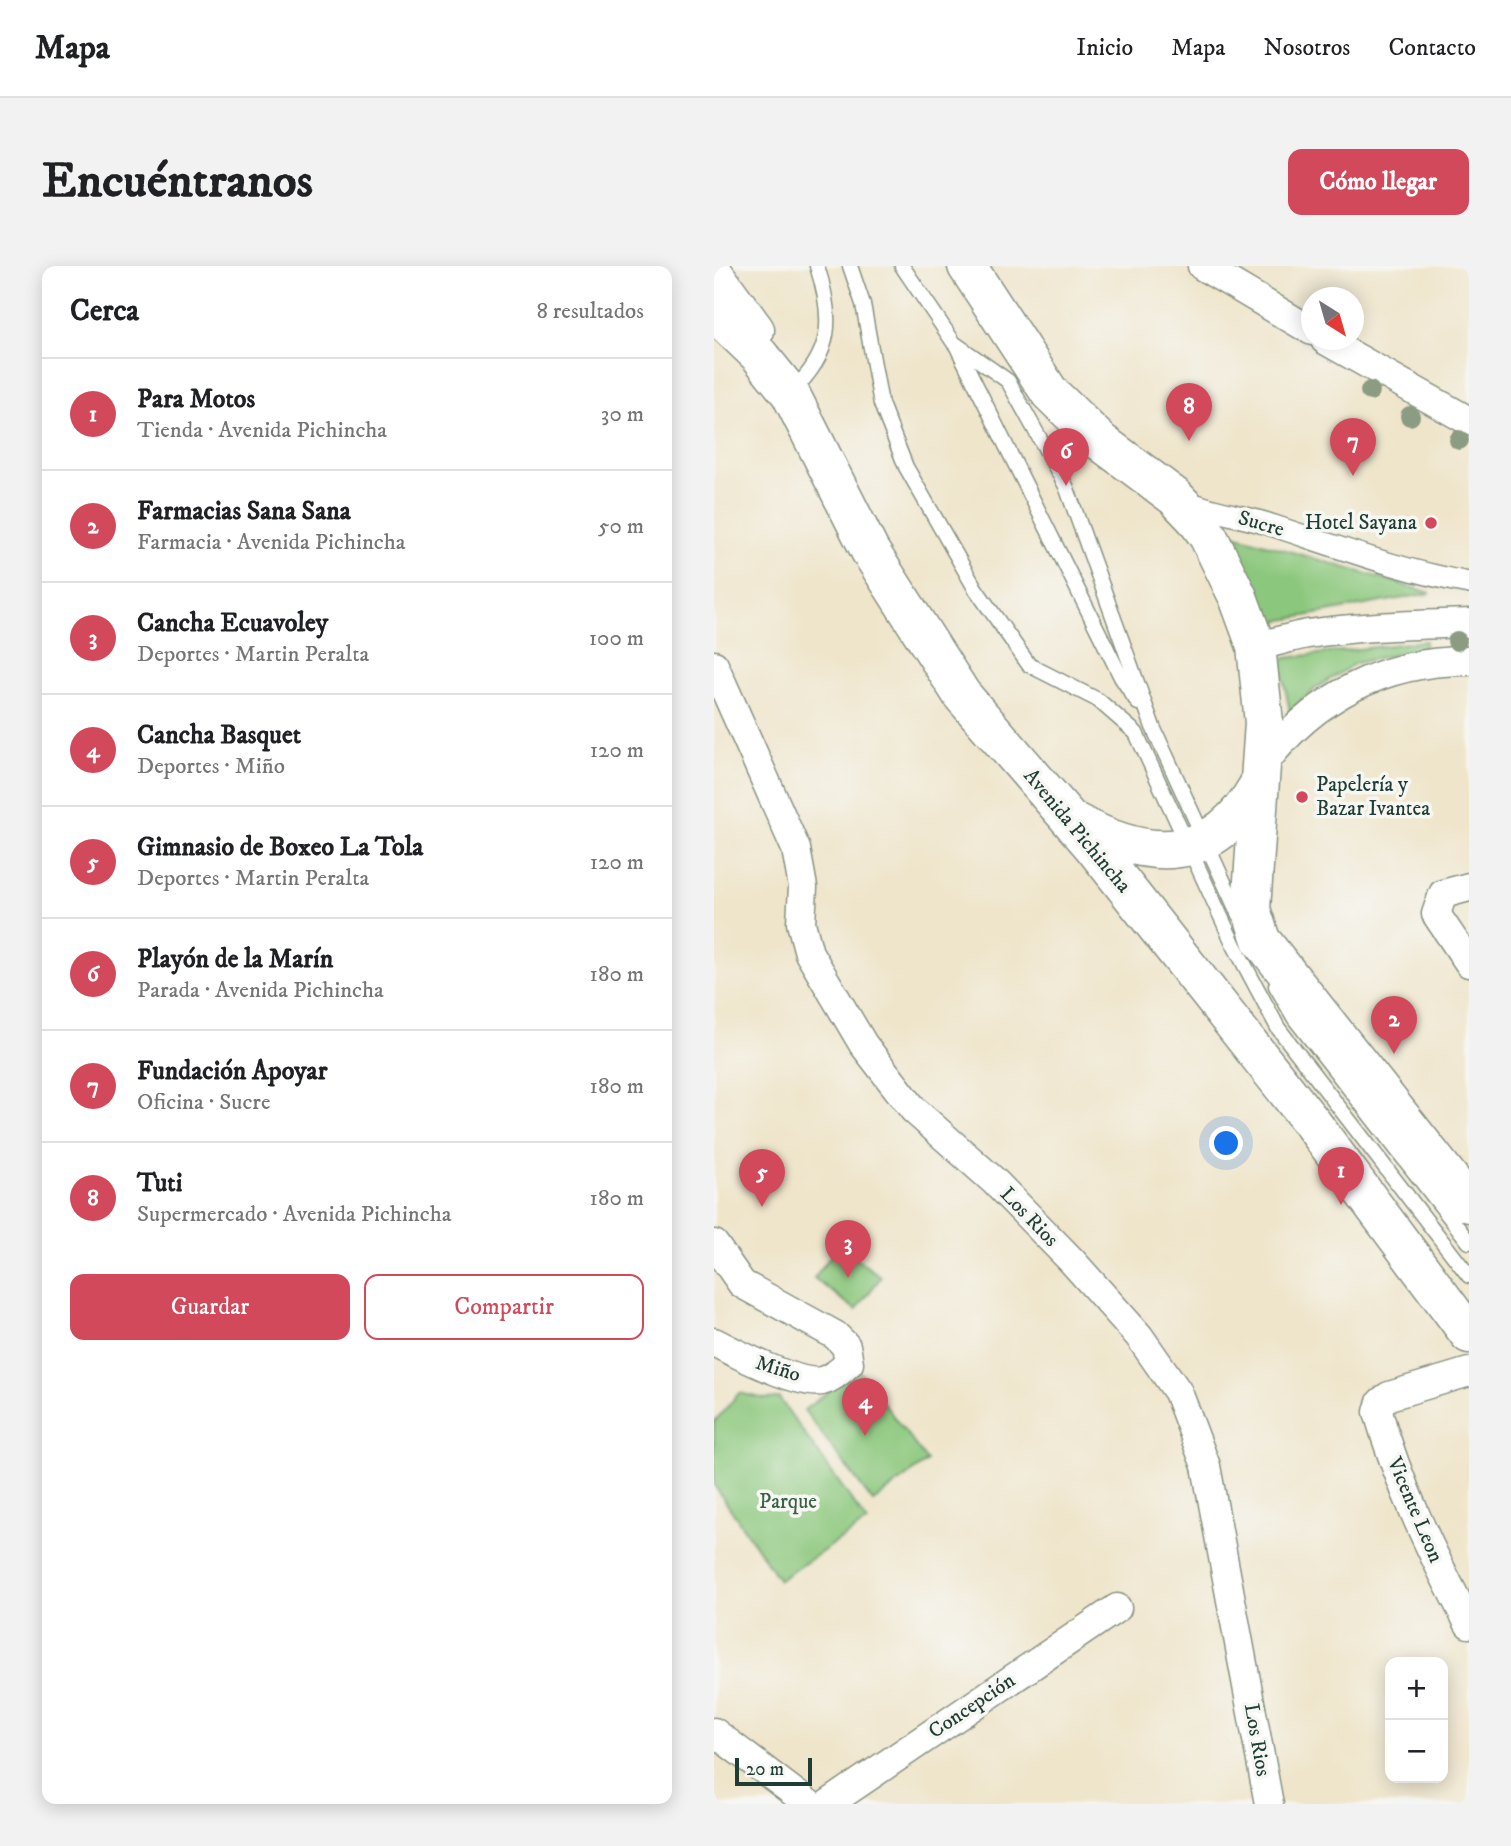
<!DOCTYPE html>
<html lang="es">
<meta charset="utf-8">
<style>
body{margin:0;font-family:"IM FELL DW Pica",serif;background:#f2f2f2;color:#202124}
.controls{position:absolute;right:21px;bottom:21px;display:grid;overflow:hidden;border-radius:14px;box-shadow:0 4px 18px #0003}
.controls button{width:63px;height:63px;display:grid;place-items:center;padding:0;border:0;border-bottom:2px solid #e0e0e0;background:#fff;color:#202124;font:35px sans-serif}
.compass{position:absolute;left:587px;top:21px;width:63px;height:63px;border-radius:50%;background:#fff;box-shadow:0 4px 18px #0003;rotate:143deg}
.scale{position:absolute;left:21px;bottom:18px;width:77px;box-sizing:border-box;padding-left:7px;border:4px solid #1f3d34;border-top:0;font-size:19px;line-height:24px;white-space:nowrap;color:#1f3d34;-webkit-text-stroke:5px #f6f6f2;paint-order:stroke}
.you{position:absolute;left:513px;top:878px;width:24px;height:24px;margin:-18px;border:5px solid #fff;border-radius:50%;background:#1a73e8;box-shadow:0 0 0 10px #1a73e833}
.badge{display:grid;place-items:center;width:46px;height:46px;border-radius:50%;background:#d1495b;color:#fff;font-size:23px;font-weight:700}
.pin{position:absolute;translate:-50% -58px;filter:drop-shadow(0 2px 4px #0008)}
.pin::after{content:'';position:absolute;top:37px;width:24px;height:21px;background:inherit;clip-path:polygon(0 0,100% 0,50% 100%)}
.list{margin:0;padding:0;list-style:none}
h2{display:flex;justify-content:space-between;align-items:center;height:91px;margin:0;padding:0 28px;font-size:30px}
h2 small{font-size:23px;font-weight:400;color:#757577}
.list li{display:grid;grid-template-columns:46px 1fr auto;gap:21px;align-items:center;box-sizing:border-box;height:112px;padding:0 28px;border-top:2px solid #e0e0e0}
.list b{display:block;font-size:26px;white-space:nowrap}
.list p{margin:0;font-size:23px;white-space:nowrap;color:#757577}
.list em{font-size:23px;font-style:normal;color:#757577}
.actions{display:flex;gap:14px;padding:21px 28px}
.actions a{flex:1;padding:16px 0;border:2px solid #d1495b;border-radius:14px;text-align:center;font-size:24px;color:#d1495b}
.actions .main{background:#d1495b;color:#fff}
.map{position:relative;flex:none;width:755px;height:1538px;overflow:hidden;border-radius:14px}
header{display:flex;align-items:center;gap:42px;box-sizing:border-box;height:98px;padding:0 35px;background:#fff;border-bottom:2px solid #e0e0e0}
header strong{font-size:33px}
nav{display:flex;gap:38px;margin-inline-start:auto;font-size:24px}
.intro{display:flex;align-items:center;justify-content:space-between;box-sizing:border-box;height:168px;padding:0 42px}
h1{margin:0;font-size:49px}
.button{padding:18px 32px;border-radius:14px;background:#d1495b;color:#fff;font-size:24px;font-weight:700}
main{display:flex;gap:42px;padding:0 42px}
aside{flex:1;background:#fff;border-radius:14px;box-shadow:0 4px 18px #0003}
.map>svg:first-child{display:block}
.green{fill:#8bc77c;stroke:#558258;stroke-width:2}
.lines{fill:none;stroke-linecap:round;stroke-linejoin:round}
.service-casing{stroke:#879180;stroke-width:17}
.pedestrian-casing{stroke:#879180;stroke-width:24}
.minor-casing{stroke:#879180;stroke-width:31}
.primary-casing{stroke:#879180;stroke-width:41}
.service{stroke:#fff;stroke-width:14}
.pedestrian{stroke:#fff;stroke-width:21}
.minor{stroke:#fff;stroke-width:28}
.primary{stroke:#fff;stroke-width:38}
.tree{fill:#8b9c82}
.poi-dot{fill:#d1495b;stroke:#f6f6f2;stroke-width:2.5}
.labels{text-anchor:middle;dominant-baseline:central;stroke-width:7;stroke-linejoin:round;paint-order:stroke}
.poi-label{font-size:21px;fill:#1f3d34;stroke:#f6f6f2;text-anchor:end}
.street-label{font-size:21px;fill:#1f3d34;stroke:#f6f6f2}
.park-label{font-size:21px;fill:#3a6046;stroke:#f6f6f2}
</style>
<header>
<strong>Mapa</strong>
<nav><a>Inicio</a><a>Mapa</a><a>Nosotros</a><a>Contacto</a></nav>
</header>
<div class="intro"><h1>Encuéntranos</h1><a class="button">Cómo llegar</a></div>
<main>
<aside>
<h2>Cerca<small>8 resultados</small></h2>
<ul class="list">
<li><span class="badge">1</span><div><b>Para Motos</b><p>Tienda · Avenida Pichincha</p></div><em>30 m</em></li>
<li><span class="badge">2</span><div><b>Farmacias Sana Sana</b><p>Farmacia · Avenida Pichincha</p></div><em>50 m</em></li>
<li><span class="badge">3</span><div><b>Cancha Ecuavoley</b><p>Deportes · Martin Peralta</p></div><em>100 m</em></li>
<li><span class="badge">4</span><div><b>Cancha Basquet</b><p>Deportes · Miño</p></div><em>120 m</em></li>
<li><span class="badge">5</span><div><b>Gimnasio de Boxeo La Tola</b><p>Deportes · Martin Peralta</p></div><em>120 m</em></li>
<li><span class="badge">6</span><div><b>Playón de la Marín</b><p>Parada · Avenida Pichincha</p></div><em>180 m</em></li>
<li><span class="badge">7</span><div><b>Fundación Apoyar</b><p>Oficina · Sucre</p></div><em>180 m</em></li>
<li><span class="badge">8</span><div><b>Tuti</b><p>Supermercado · Avenida Pichincha</p></div><em>180 m</em></li>
</ul>
<div class="actions"><a class="main">Guardar</a><a>Compartir</a></div>
</aside>
<div class="map">
<svg width="755" height="1538" viewBox="0 0 755 1538">
<rect width="100%" height="100%" fill="#f6f6f2"/>
<filter id="ink" filterUnits="userSpaceOnUse"><feTurbulence type="fractalNoise" baseFrequency=".0143" numOctaves="2"/><feDisplacementMap in="SourceGraphic" scale="14" xChannelSelector="R" yChannelSelector="G"/><feConvolveMatrix kernelMatrix="1 2 1 2 8 2 1 2 1" color-interpolation-filters="sRGB"/></filter>
<filter id="wash" filterUnits="userSpaceOnUse"><feTurbulence type="fractalNoise" baseFrequency=".00686" numOctaves="4" result="noise"/><feDisplacementMap in="SourceGraphic" scale="28" xChannelSelector="R" yChannelSelector="G"/><feGaussianBlur stdDeviation="1.57" result="paint"/><feColorMatrix in="noise" values="0 0 0 0 0 0 0 0 0 0 0 0 0 0 0 0 0 1.4 0 .05"/><feComposite in="paint" operator="in"/></filter>
<g filter="url(#wash)">
<rect width="100%" height="100%" fill="#efe5cb"/>
<!-- green -->
<g class="green">
<polygon points="514,267 717,327 552,357 549,339"/>
<polygon points="711,375 710,382 642,397 602,422 576,446 566,396 572,392"/>
<polygon points="125,979 167,1011 142,1044 100,1012"/>
<polygon points="144,1103 213,1195 159,1236 90,1144"/>
<polygon points="25,1127 52,1133 65,1132 153,1256 65,1314 0,1219 0,1156"/>
</g>
</g>
<g filter="url(#ink)">
<g class="lines">
<!-- service casing -->
<g class="service-casing">
<g id="service">
<polyline points="136,0 149,38 167,138 192,201 261,322 315,399 384,434 422,467 520,679 564,762 755,1010"/>
<polyline points="188,0 240,77 294,115 352,220 439,461 525,649"/>
<polyline points="243,81 407,411 424,437"/>
<path d="M77,126C119,87 120,53 103,0"/>
<polyline points="562,720 581,753 755,976"/>
</g>
</g>
<!-- pedestrian casing -->
<g class="pedestrian-casing">
<path id="pedestrian" d="M472,235C501,247 531,250 560,260C624,281 688,305 755,317"/>
</g>
<!-- minor casing -->
<g class="minor-casing">
<g id="minor">
<polyline points="488,0 598,65"/>
<polyline points="611,74 755,155"/>
<path d="M542,380C560,377 576,371 594,368C647,360 702,359 755,357"/>
<polyline points="0,399 82,583 89,621 87,657 95,687 149,778 200,844 280,915 358,995 425,1070 464,1126 492,1200 555,1538"/>
<path d="M549,499C599,431 671,394 755,395"/>
<polyline points="755,621 729,628 722,648 755,697"/>
<path d="M0,978L28,1018L121,1069L132,1080L135,1097C127,1105 119,1112 108,1115C86,1120 21,1087 0,1076"/>
<path d="M755,1106L675,1130L667,1136L664,1146C685,1220 719,1290 755,1358"/>
<polyline points="0,1466 95,1538"/>
<polyline points="114,1538 403,1342"/>
</g>
</g>
<!-- primary casing -->
<g class="primary-casing">
<g id="primary">
<polyline points="253,0 336,127 387,176 461,231 481,252 494,270 524,331 542,380 550,457 537,643 547,674 755,937"/>
<polyline points="0,8 41,64"/>
<polyline points="0,46 45,89 76,127 156,285 248,429 378,579 457,679 598,857 755,1068"/>
<path d="M363,557C436,596 499,598 544,520"/>
</g>
</g>
<!-- service -->
<use href="#service" class="service"/>
<!-- pedestrian -->
<use href="#pedestrian" class="pedestrian"/>
<!-- minor -->
<use href="#minor" class="minor"/>
<!-- primary -->
<use href="#primary" class="primary"/>
</g>
<!-- trees -->
<g class="tree">
<circle cx="656" cy="125" r="10"/>
<circle cx="696" cy="150" r="10"/>
<circle cx="745" cy="174" r="10"/>
<circle cx="743" cy="375" r="10"/>
</g>
</g>
<!-- markers -->
<g class="poi-dot">
<circle cx="717" cy="257" r="7"/>
<circle cx="588" cy="531" r="7"/>
</g>
<g class="labels">
<!-- poi labels -->
<g class="poi-label">
<text x="703" y="257">Hotel Sayana</text>
<text x="602" y="519" text-anchor="start">Papelería y<tspan x="602" dy="24">Bazar Ivantea</tspan></text>
</g>
<!-- street labels -->
<g class="street-label">
<text transform="translate(547 258) rotate(16)">Sucre</text>
<text transform="translate(363 565) rotate(50)">Avenida Pichincha</text>
<text transform="translate(315 951) rotate(46)">Los Rios</text>
<text transform="translate(64 1103) rotate(17)">Miño</text>
<text transform="translate(701 1244) rotate(67)">Vicente Leon</text>
<text transform="translate(258 1440) rotate(-34)">Concepción</text>
<text transform="translate(543 1474) rotate(80)">Los Rios</text>
</g>
<!-- park labels -->
<g class="park-label">
<text x="74" y="1236">Parque</text>
</g>
</g>
</svg>
<div class="controls">
<button>+</button>
<button>−</button>
</div>
<svg class="compass" viewBox="-18 -18 36 36"><path d="M0-13l5 13h-10z" fill="#e53935"/><path d="M0 13l5-13h-10z" fill="#757577"/></svg>
<div class="scale">20 m</div>
<div class="you"></div>
<div class="pin badge" style="left:627px;top:939px">1</div>
<div class="pin badge" style="left:680px;top:788px">2</div>
<div class="pin badge" style="left:134px;top:1012px">3</div>
<div class="pin badge" style="left:151px;top:1170px">4</div>
<div class="pin badge" style="left:48px;top:941px">5</div>
<div class="pin badge" style="left:352px;top:220px">6</div>
<div class="pin badge" style="left:639px;top:210px">7</div>
<div class="pin badge" style="left:475px;top:175px">8</div>
</div>
</main>
